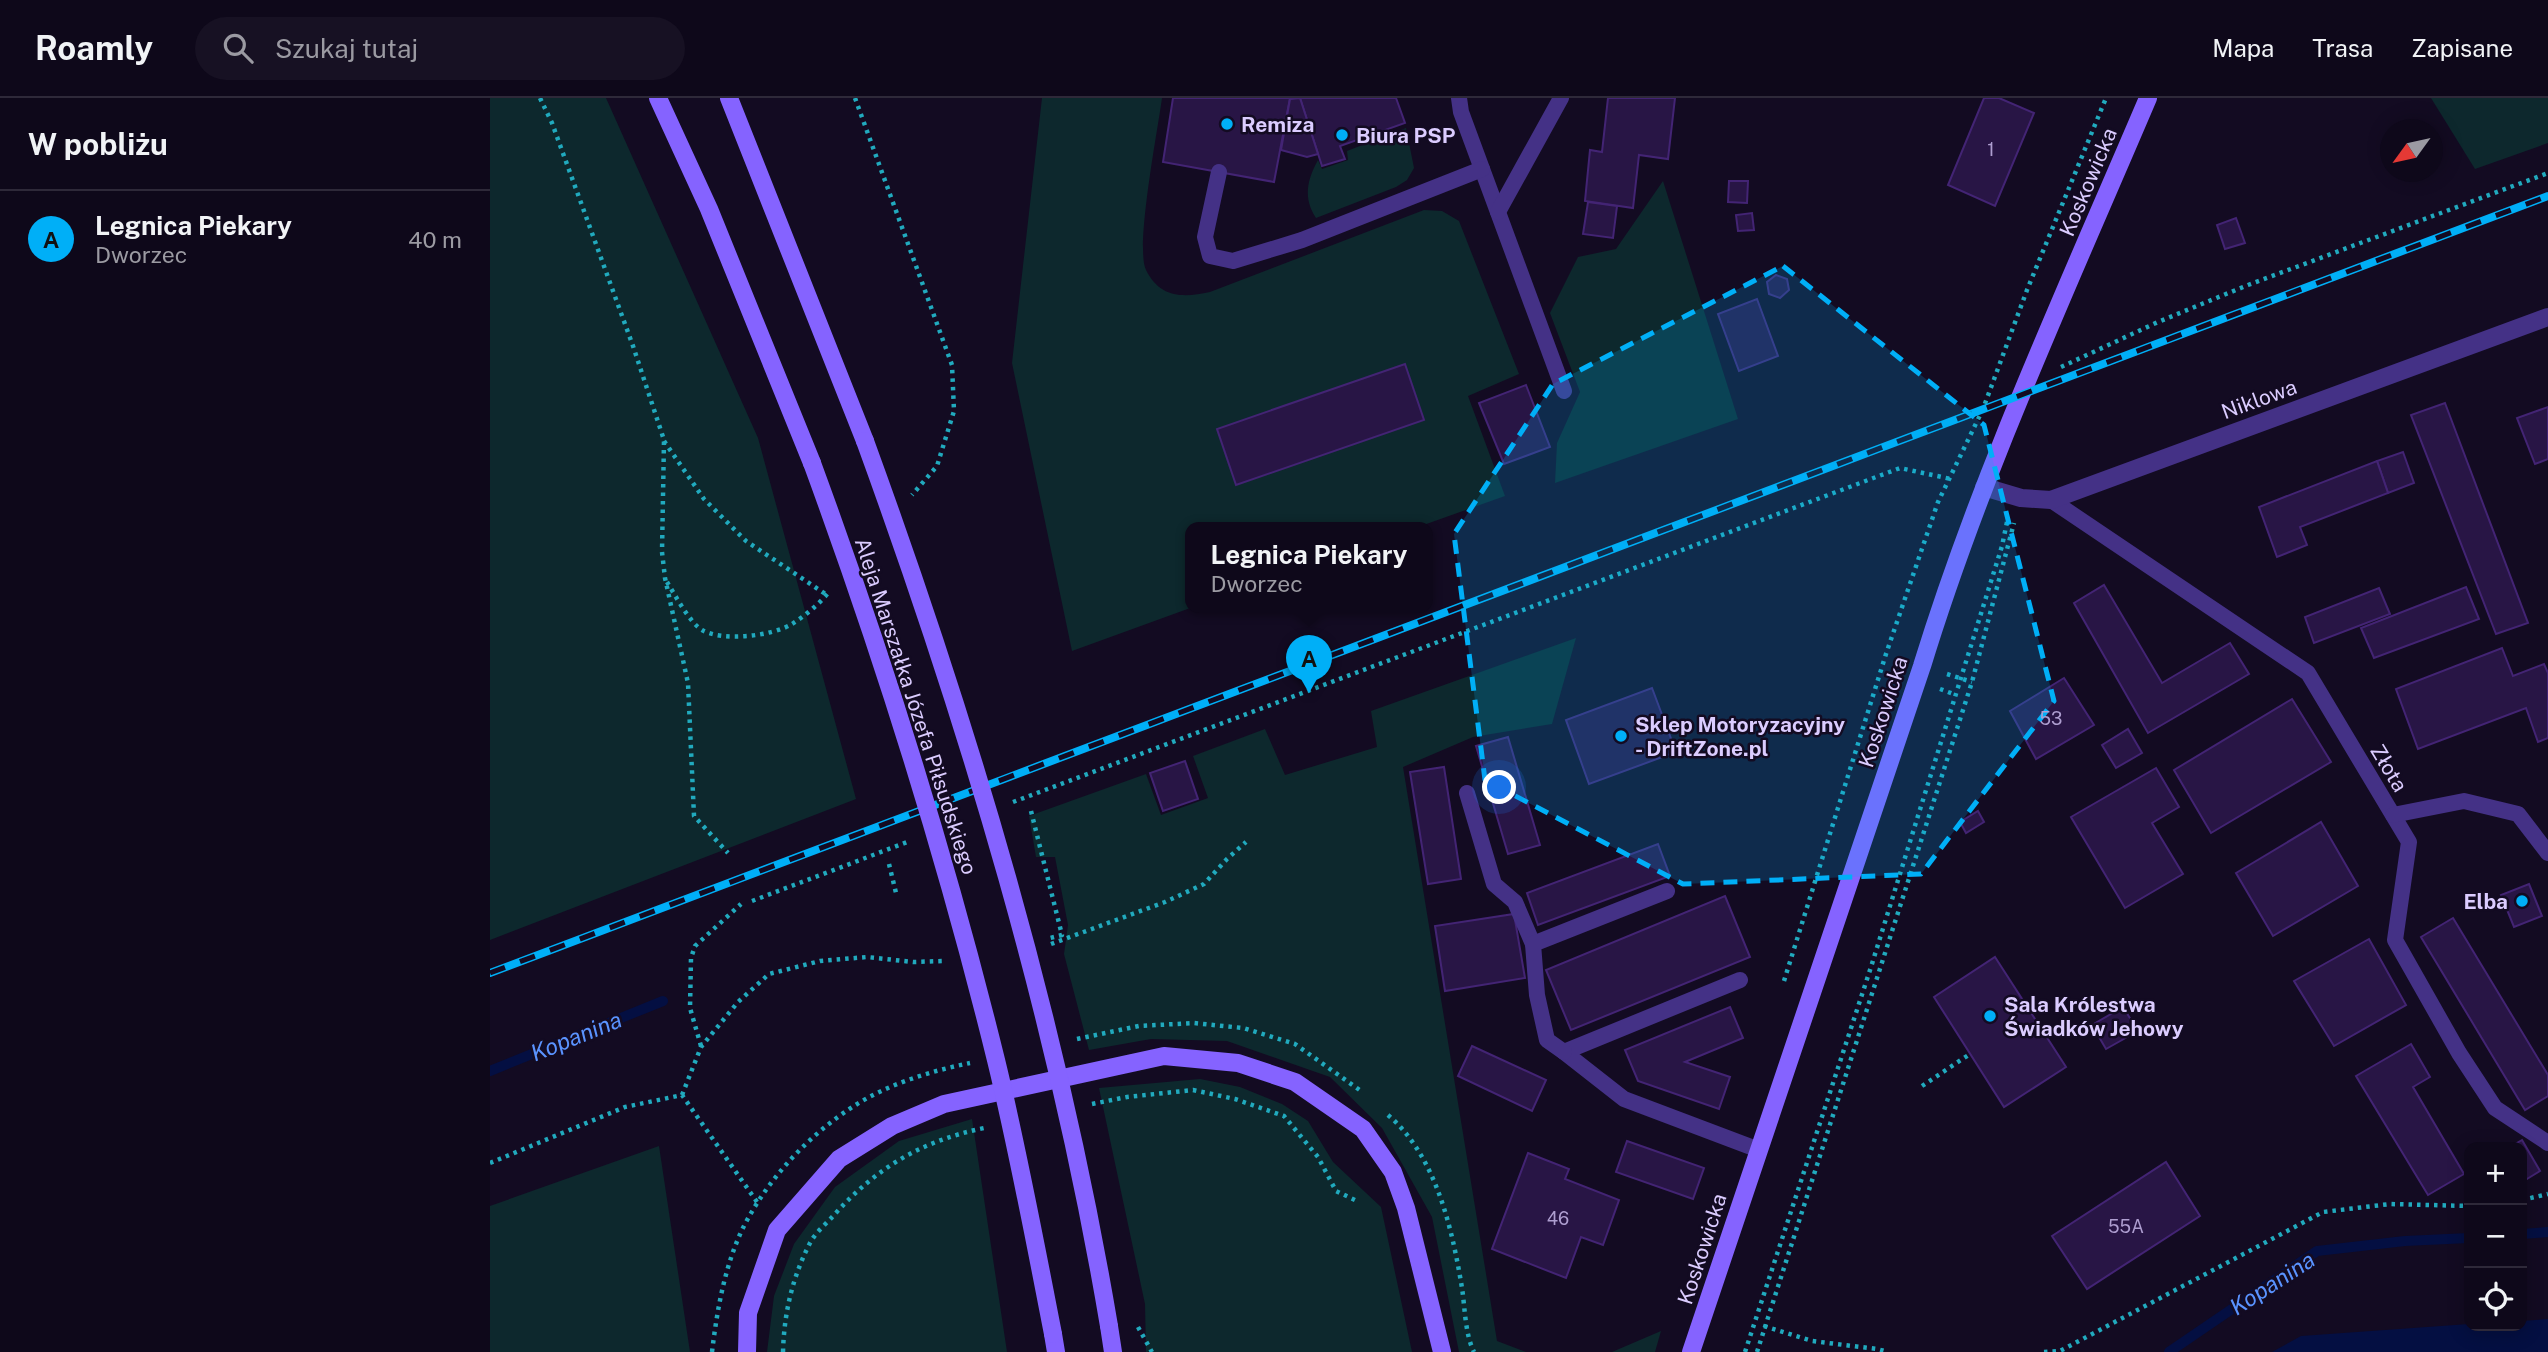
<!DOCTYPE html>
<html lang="pl">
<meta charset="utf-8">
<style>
body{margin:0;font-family:"Public Sans",sans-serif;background:#171123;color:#f1f3f6}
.controls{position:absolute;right:21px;bottom:21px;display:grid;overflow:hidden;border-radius:14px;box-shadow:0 4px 18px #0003}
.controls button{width:63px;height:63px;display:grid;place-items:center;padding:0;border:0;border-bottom:2px solid #2e2939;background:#0e081a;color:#f1f3f6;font:35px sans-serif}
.compass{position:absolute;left:1890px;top:21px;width:63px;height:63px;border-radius:50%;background:#0e081a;box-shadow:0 4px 18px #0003;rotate:237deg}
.you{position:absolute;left:1010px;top:690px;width:24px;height:24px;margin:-18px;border:5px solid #fff;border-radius:50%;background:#1a73e8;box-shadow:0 0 0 10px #1a73e833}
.badge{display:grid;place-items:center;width:46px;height:46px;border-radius:50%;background:#00aff7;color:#111;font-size:23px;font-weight:700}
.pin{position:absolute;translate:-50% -58px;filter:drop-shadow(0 2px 4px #0008)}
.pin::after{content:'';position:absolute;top:37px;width:24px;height:21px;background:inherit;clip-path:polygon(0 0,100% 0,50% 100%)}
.popup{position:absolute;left:695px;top:424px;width:248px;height:91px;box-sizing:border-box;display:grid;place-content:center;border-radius:14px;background:#0e081a;filter:drop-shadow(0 2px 5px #0005);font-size:23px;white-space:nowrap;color:#9b9aa2}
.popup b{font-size:26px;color:#f1f3f6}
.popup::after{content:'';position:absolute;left:50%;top:100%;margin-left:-14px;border:14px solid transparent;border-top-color:#0e081a}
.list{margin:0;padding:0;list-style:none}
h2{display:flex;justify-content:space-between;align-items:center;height:91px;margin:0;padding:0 28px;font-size:30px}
h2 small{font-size:23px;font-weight:400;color:#9b9aa2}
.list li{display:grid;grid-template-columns:46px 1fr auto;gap:21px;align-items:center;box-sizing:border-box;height:98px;padding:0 28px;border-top:2px solid #2e2939}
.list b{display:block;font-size:26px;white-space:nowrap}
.list p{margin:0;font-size:23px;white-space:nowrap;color:#9b9aa2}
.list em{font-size:23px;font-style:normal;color:#9b9aa2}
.icon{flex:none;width:38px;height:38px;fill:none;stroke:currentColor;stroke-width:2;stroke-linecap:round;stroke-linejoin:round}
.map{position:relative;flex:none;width:2058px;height:1254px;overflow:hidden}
header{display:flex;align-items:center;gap:42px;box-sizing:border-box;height:98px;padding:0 35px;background:#0e081a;border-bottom:2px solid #2e2939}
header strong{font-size:33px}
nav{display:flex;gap:38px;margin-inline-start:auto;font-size:24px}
.search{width:490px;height:63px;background:#171123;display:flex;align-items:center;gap:18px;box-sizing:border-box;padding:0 24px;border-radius:38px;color:#9b9aa2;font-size:26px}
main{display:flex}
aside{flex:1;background:#0e081a}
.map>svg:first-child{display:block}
.green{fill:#0d282d}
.water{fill:#040f42}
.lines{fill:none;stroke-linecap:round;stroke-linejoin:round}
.stream{stroke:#040f42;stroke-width:10}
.building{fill:#281545;stroke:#432474;stroke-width:2}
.path{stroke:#21aabe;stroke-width:4.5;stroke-dasharray:3.5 5;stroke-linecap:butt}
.lane{stroke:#443186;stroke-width:16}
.street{stroke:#443186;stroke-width:18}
.secondary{stroke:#8563ff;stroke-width:18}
.rail-casing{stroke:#00aff7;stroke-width:8}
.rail{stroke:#130b22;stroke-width:5;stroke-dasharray:16;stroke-linecap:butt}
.secondary-bridge{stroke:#8563ff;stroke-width:18}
.marked{fill:#00aff7;fill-opacity:0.2;stroke:#00aff7;stroke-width:5;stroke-dasharray:14 9;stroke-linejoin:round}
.poi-dot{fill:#00aff7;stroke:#130b22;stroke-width:2.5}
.labels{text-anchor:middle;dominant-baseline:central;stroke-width:5;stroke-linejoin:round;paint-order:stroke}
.number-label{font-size:18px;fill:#ae9ed0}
.poi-label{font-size:21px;font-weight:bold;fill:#dbccff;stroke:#130b22;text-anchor:start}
.street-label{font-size:21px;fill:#dbccff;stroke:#130b22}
.water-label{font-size:23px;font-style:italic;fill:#5a93ff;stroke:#130b22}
</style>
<header>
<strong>Roamly</strong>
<div class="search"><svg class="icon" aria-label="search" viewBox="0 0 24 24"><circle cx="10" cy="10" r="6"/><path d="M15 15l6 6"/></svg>Szukaj tutaj</div>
<nav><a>Mapa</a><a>Trasa</a><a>Zapisane</a></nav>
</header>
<main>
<aside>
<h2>W pobliżu<small></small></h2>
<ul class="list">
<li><span class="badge">A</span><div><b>Legnica Piekary</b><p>Dworzec</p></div><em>40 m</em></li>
</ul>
</aside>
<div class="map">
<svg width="2058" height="1254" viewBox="0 0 2058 1254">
<rect width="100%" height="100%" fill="#130b22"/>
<!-- green -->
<g class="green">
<polygon points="0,0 116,0 268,340 366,701 0,842"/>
<path d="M552,0H672C668,31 645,150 656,172C670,200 693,200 720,194L934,112L952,113L969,123L1029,276L978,298L1015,398L928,429H700V509H703L582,553L522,265Z"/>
<polygon points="1941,0 2058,0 2058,45 1985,71"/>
<path d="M916,30L924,70L917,82L906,89L826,120C813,100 817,82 828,62L832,71L858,62L857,53Z"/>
<polygon points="1173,83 1248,321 1065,385 1067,345 1090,294 1060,215 1088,159 1126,151"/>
<polygon points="1086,540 1062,626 983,639 913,669 1007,1243 1036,1254 969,1254 942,1119 892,1030 840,979 737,943 661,941 599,952 574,856 578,827 565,759 546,759 539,718 656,676 671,717 718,700 703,658 775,631 795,677 887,649 881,613"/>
<polygon points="710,981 750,989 792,1006 818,1023 843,1064 891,1109 922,1254 656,1254 655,1206 609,990"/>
<polygon points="482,1021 517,1254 277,1254 284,1198 304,1146 345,1089 409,1043"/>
<polygon points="169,1048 200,1254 0,1254 0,1108"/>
<polygon points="1171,1233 1165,1254 1122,1254"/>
</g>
<!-- water -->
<polygon class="water" points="2058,1221 2058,1254 1782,1254 1811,1238 1979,1226 2032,1228 2032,1223"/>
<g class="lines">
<!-- stream -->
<g class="stream">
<polyline points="0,973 173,903"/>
<polyline points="2032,1136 2058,1134"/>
<polyline points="1679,1254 1827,1153 1915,1143 1979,1140"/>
</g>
</g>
<!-- building -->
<g class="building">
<polygon points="683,0 800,0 784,84 673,64"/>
<polygon points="810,0 906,0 915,25 850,48 855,61 832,68"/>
<polygon points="810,0 828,56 817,59 791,52 800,1"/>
<polygon points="1118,0 1185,0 1178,61 1149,57 1143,110 1095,103 1100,52 1112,54"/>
<polygon points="1494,0 1509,0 1544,15 1505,108 1458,87"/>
<polygon points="1239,83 1258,83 1257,105 1238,104"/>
<polygon points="1098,104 1127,108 1123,140 1093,136"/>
<polygon points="1262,115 1264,132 1248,133 1246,117"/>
<polygon points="1746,120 1755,145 1735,151 1727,127"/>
<polygon points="1286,177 1297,181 1299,192 1290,200 1279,196 1277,184"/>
<polygon points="1267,201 1288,258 1249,273 1228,216"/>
<polygon points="915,266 934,322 746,387 727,331"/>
<polygon points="1036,287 1060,349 1014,366 989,305"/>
<polygon points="1955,305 2038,525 2006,536 1921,317"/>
<polygon points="2058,309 2058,361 2045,366 2027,320"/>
<polygon points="1913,354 1924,385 1898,395 1887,363"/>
<polygon points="1887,363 1898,395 1810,429 1817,447 1787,459 1769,409"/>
<polygon points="1614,487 1672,585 1740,545 1759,576 1658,635 1584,505"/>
<polygon points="1976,489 1989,521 1884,560 1871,530"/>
<polygon points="1889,490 1900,516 1824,545 1815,519"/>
<polygon points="2012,550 2023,578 2054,566 2058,575 2058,640 2048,644 2036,610 1928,651 1906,591"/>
<polygon points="1574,580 1604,627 1546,661 1520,613"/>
<polygon points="1162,590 1186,654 1099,686 1076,622"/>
<polygon points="1802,601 1841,664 1721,735 1684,672"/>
<polygon points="1638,631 1652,655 1626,670 1612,647"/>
<polygon points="1018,639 1050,747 1018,756 986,648"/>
<polygon points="695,663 708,701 673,713 660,675"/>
<polygon points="954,669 971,781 938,786 920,674"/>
<polygon points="1666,670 1689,709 1662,725 1693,776 1635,810 1581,719"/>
<polygon points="1488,713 1494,724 1476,735 1470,724"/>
<polygon points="1831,724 1868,788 1783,838 1746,775"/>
<polygon points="1168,746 1180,778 1048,827 1037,795"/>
<polygon points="2039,786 2052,818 2024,829 2011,797"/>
<polygon points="1235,798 1260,859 1081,932 1056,872"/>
<polygon points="1024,816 1035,880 955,893 945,828"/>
<polygon points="1963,820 2058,977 2058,998 2035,1012 1931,839"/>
<polygon points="1879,841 1916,907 1844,948 1804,883"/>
<polygon points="1505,859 1576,969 1514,1009 1444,899"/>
<polygon points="1240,909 1253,940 1195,964 1240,979 1229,1011 1148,983 1135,952"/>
<polygon points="1633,909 1648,933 1616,951 1602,927"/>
<polygon points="1921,946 1940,979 1923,989 1974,1076 1938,1097 1866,978"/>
<polygon points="982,948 1056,982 1042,1013 968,978"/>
<polygon points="2032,1042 2050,1073 2032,1084 2032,1049 2020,1049"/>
<polygon points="1137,1043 1214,1070 1203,1101 1126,1074"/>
<polygon points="1038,1055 1079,1071 1075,1081 1129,1102 1113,1147 1091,1139 1076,1180 1002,1151"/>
<polygon points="1676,1064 1710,1118 1597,1191 1562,1138"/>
</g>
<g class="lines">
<!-- path -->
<g class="path">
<polyline points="50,0 62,25 143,248 174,342 172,454 175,480 198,585 204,718 238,755"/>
<polyline points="365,0 462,267 464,313 447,368 422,397"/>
<polyline points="1571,269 1668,224 1758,187 2058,75"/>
<polyline points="174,343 214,401 256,443 337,497"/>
<path d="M177,484C185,497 200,525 212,532C233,544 282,538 302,526C315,518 329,506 339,494"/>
<polyline points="1457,576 1482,584"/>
<polyline points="1450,591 1466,597"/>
<polyline points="523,704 1410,370 1461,381"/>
<polyline points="541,713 572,837 560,840"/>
<polyline points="399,766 407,799"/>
<polyline points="262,803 420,743"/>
<polyline points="561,846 675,804 714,786 737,761 756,744"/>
<polyline points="1294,883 1396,556 1448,404 1493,311 1537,192 1616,0"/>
<polyline points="587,941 649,928 704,925 753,930 805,946 871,993"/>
<polyline points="211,948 200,910 201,860 205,848 251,806"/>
<polyline points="1432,988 1480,956"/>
<polyline points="192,997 211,949 248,904 279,876 330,863 377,859 423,864 453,863"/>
<polyline points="602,1006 637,999 703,992 745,1001 794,1018 828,1059 846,1093 865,1102"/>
<path d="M898,1017C946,1058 962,1130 972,1190C975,1210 975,1236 984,1254"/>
<polyline points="0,1065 135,1009 192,997 267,1104"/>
<polyline points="2032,1102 2058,1096"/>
<polyline points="1274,1228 1322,1243 1387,1251 1398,1254"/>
<polyline points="648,1229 662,1254"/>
<path d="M222,1254C227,1213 234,1172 251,1134C275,1084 317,1038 364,1008C398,986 441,973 480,965"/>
<path d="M293,1254C294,1216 302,1180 320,1145C325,1135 336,1126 344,1117C387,1069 432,1043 494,1030"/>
<polyline points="1255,1254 1381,869 1512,448 1517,424"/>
<polyline points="1267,1254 1482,584 1524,425"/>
<polyline points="1554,1254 1570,1253 1833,1114 1900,1106 1979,1108"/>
</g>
<!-- lane -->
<g class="lane">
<polyline points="969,0 971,14 1074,293"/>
<polyline points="729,74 715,139 720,158 743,163 812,142 992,71"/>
<polyline points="1008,114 1071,0"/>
<polyline points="1561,402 1818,575 1919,744 1905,842 1969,955 2005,1010 2058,1045"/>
<polyline points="977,695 1004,786 1025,804 1043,846"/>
<polyline points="1903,717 1974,703 2028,716 2058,755"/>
<polyline points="1250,882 1074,954 1134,1001 1269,1052"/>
<polyline points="1074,954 1057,942 1047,897 1043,846 1177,793"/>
</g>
<!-- street -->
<polyline class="street" points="1494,389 1531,400 1561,402 2058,219"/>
<!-- secondary -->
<g class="secondary">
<polyline points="168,0 219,111 322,365"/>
<polyline points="239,0 375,343"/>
<polyline points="619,1228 623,1254"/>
<polyline points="563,1236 566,1254"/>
<polyline points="257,1254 258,1215 287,1132 349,1061 402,1028 454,1006 674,958 748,965 805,984 873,1031 903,1074 916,1110 952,1254"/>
<path d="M1201,1254L1432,568C1492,373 1578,188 1658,0"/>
</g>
<!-- rail casing -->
<g class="rail-casing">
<polyline id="rail" points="0,875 2058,98"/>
</g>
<!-- rail -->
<use href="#rail" class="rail"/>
<!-- secondary-bridge -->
<g class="secondary-bridge">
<path d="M375,343C480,631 568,925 619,1228"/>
<path d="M322,365C394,561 456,759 506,962C528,1052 545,1144 563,1236"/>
</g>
</g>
<!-- marked area -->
<path class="marked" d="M1293,168L1494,327L1564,603L1431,776L1193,786L995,682L964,436L1063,286Z"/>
<!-- markers -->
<g class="poi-dot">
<circle cx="737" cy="26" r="7"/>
<circle cx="852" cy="37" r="7"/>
<circle cx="1131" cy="638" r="7"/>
<circle cx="2032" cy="803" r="7"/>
<circle cx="1500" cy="918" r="7"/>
</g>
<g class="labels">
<!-- number labels -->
<g class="number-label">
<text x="1501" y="51">1</text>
<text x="1561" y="620">53</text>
<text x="1068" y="1120">46</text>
<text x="1636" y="1128">55A</text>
</g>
<!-- poi labels -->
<g class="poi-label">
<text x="751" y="26">Remiza</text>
<text x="866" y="37">Biura PSP</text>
<text x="1145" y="626">Sklep Motoryzacyjny<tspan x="1145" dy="24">- DriftZone.pl</tspan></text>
<text x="2018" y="803" text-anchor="end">Elba</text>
<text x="1514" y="906">Sala Królestwa<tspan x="1514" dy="24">Świadków Jehowy</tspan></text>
</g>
<!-- street labels -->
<g class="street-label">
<text transform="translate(1598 84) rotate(-67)">Koskowicka</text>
<text transform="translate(1769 301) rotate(-20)">Niklowa</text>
<text transform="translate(426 608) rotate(72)">Aleja Marszałka Józefa Piłsudskiego</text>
<text transform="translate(1393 614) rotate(-72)">Koskowicka</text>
<text transform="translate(1899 670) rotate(59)">Złota</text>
<text transform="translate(1212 1151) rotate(-72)">Koskowicka</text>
</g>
<!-- water labels -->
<g class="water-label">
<text transform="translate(86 938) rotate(-22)">Kopanina</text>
<text transform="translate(1782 1185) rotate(-33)">Kopanina</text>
</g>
</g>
</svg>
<div class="controls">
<button>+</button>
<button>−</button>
<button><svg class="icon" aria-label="locate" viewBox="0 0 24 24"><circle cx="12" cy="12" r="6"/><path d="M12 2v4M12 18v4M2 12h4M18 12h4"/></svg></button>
</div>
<svg class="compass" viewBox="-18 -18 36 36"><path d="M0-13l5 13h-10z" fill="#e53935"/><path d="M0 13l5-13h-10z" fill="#9b9aa2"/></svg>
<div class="you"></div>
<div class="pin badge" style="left:819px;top:595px">A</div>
<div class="popup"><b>Legnica Piekary</b>Dworzec</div>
</div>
</main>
